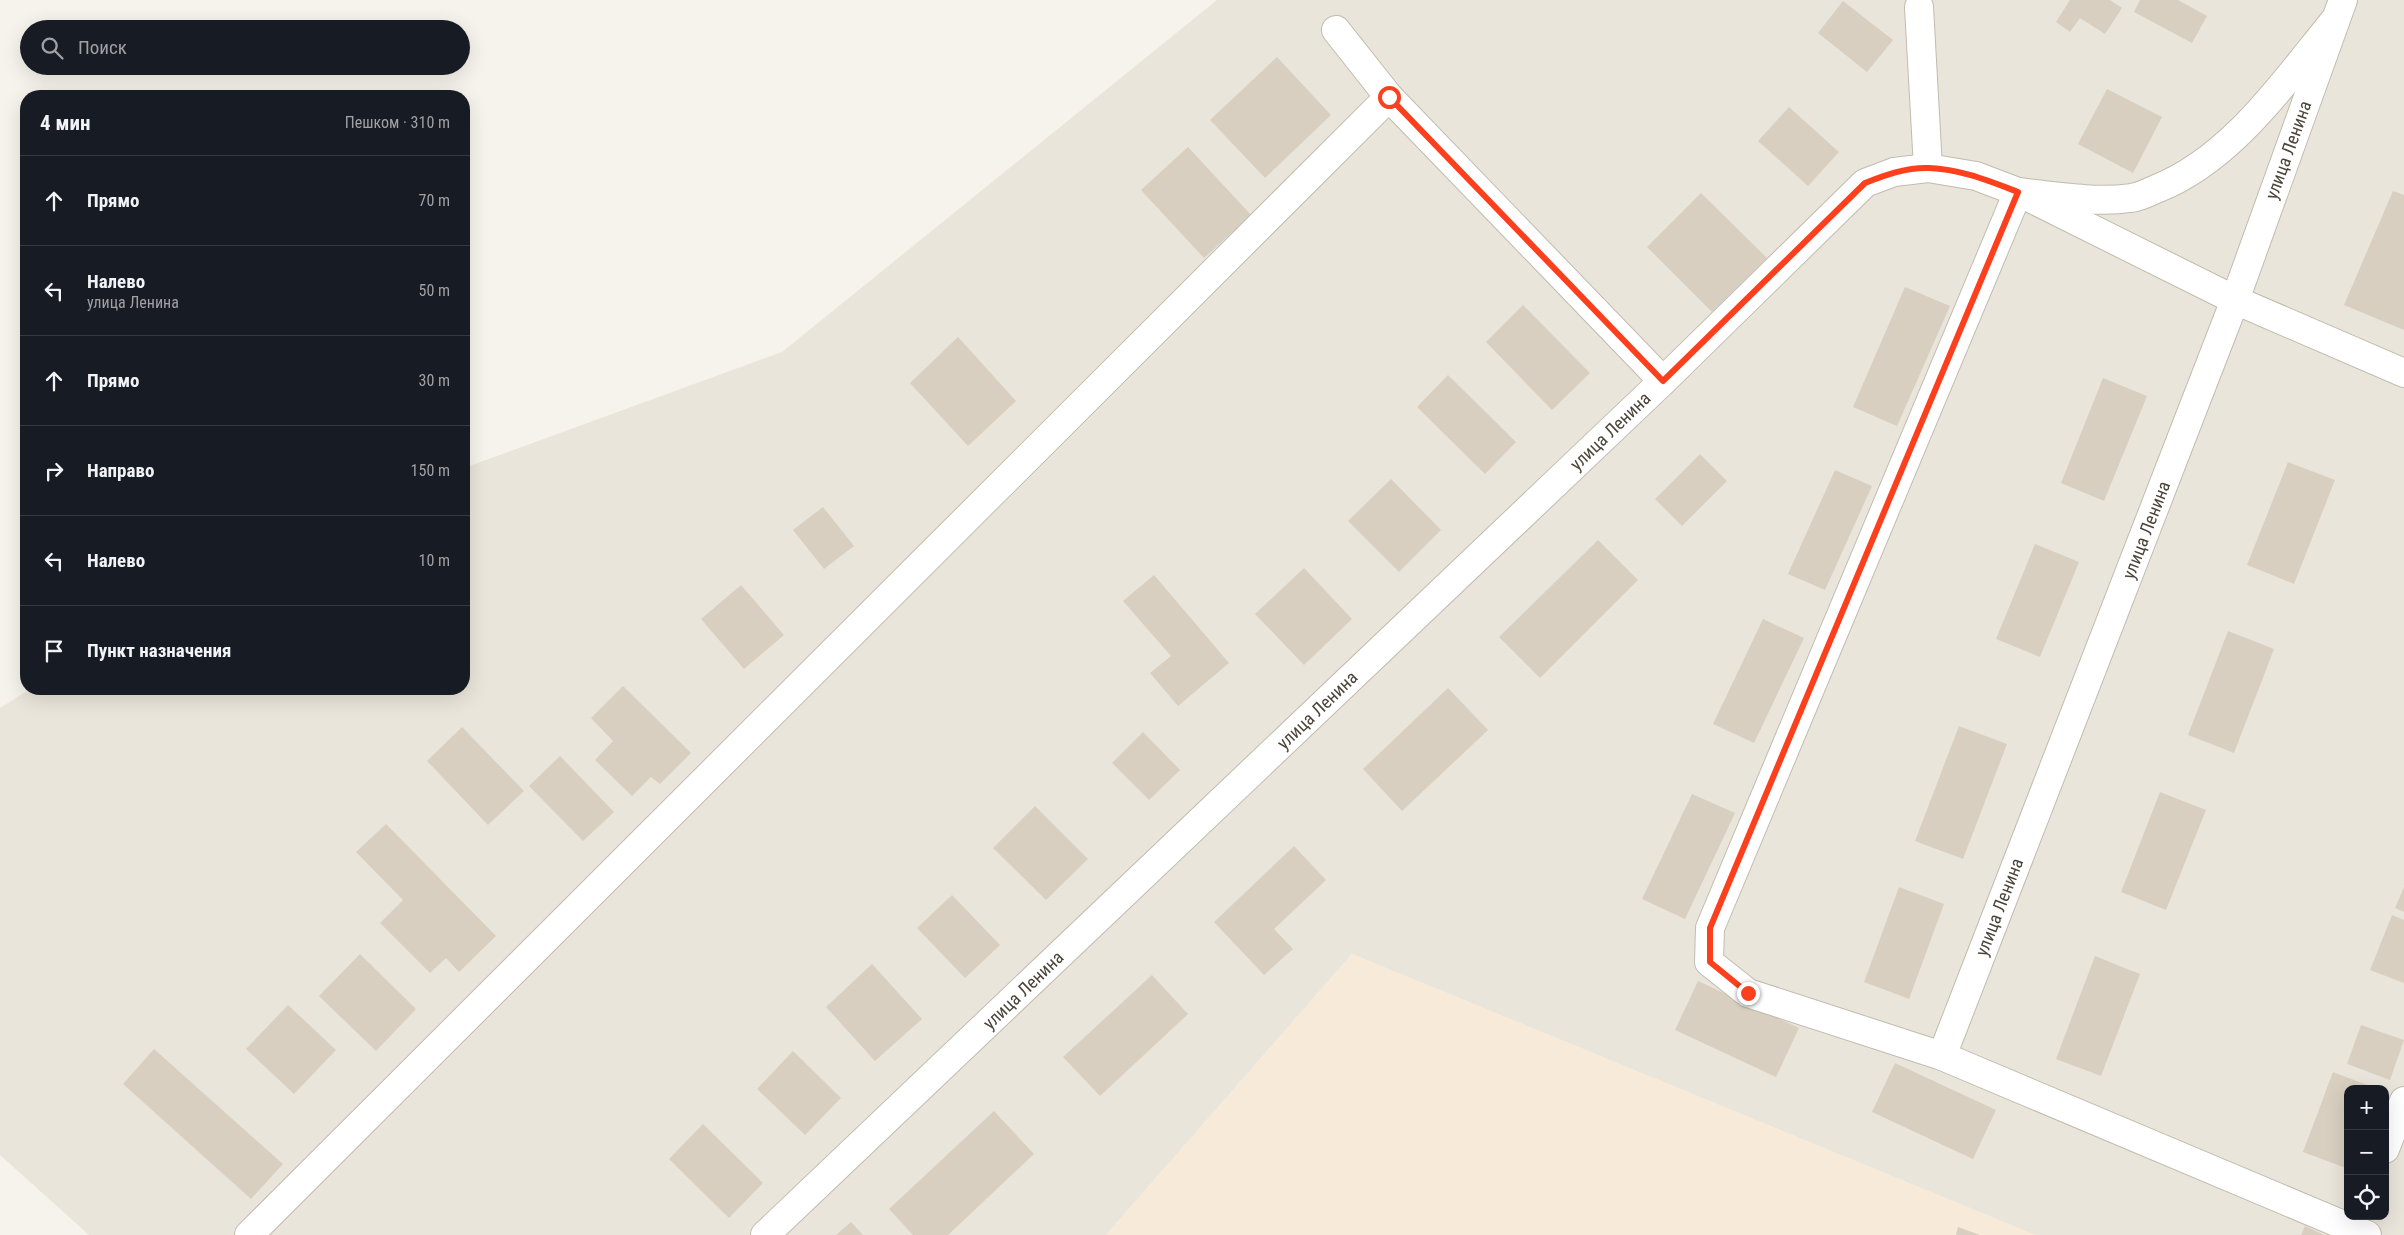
<!DOCTYPE html>
<html lang="ru">
<meta charset="utf-8">
<style>
body{margin:0;font-family:"Roboto Condensed",sans-serif;background:#242831;color:#f1f3f6}
.controls{position:absolute;right:15px;bottom:15px;display:grid;overflow:hidden;border-radius:10px;box-shadow:0 5px 20px #0002}
.controls button{width:45px;height:45px;display:grid;place-items:center;padding:0;border:0;border-bottom:1px solid #363941;background:#171b24;color:#f1f3f6;font:25px sans-serif}
.stop{position:absolute;width:15px;height:15px;margin:-11px;border:4px solid #fc3f1d;border-radius:50%;background:#fff}
.stop.end{background:#fc3f1d;border-color:#fff;box-shadow:0 1px 5px #0008}
.list{margin:0;padding:0;list-style:none}
h2{display:flex;justify-content:space-between;align-items:center;height:65px;margin:0;padding:0 20px;font-size:21px}
h2 small{font-size:16px;font-weight:400;color:#9ea1a6}
.list li{display:grid;grid-template-columns:32px 1fr auto;gap:15px;align-items:center;box-sizing:border-box;height:90px;padding:0 20px;border-top:1px solid #363941}
.list b{display:block;font-size:19px;white-space:nowrap}
.list p{margin:0;font-size:16px;white-space:nowrap;color:#9ea1a6}
.list em{font-size:16px;font-style:normal;color:#9ea1a6}
.icon{flex:none;width:28px;height:28px;fill:none;stroke:currentColor;stroke-width:2;stroke-linecap:round;stroke-linejoin:round}
.map{position:relative;flex:none;width:2404px;height:1235px;overflow:hidden}
.search{position:absolute;background:#171b24;box-shadow:0 5px 20px #0002;left:20px;top:20px;width:450px;height:55px;display:flex;align-items:center;gap:12px;box-sizing:border-box;padding:0 18px;border-radius:28px;color:#9ea1a6;font-size:19px}
.panel{position:absolute;background:#171b24;box-shadow:0 5px 20px #0002;left:20px;top:90px;width:450px;height:605px;border-radius:20px}
.map>svg:first-child{display:block}
.residential{fill:#eae5da;fill-rule:evenodd}
.commercial{fill:#f7ead8}
.building{fill:#d8cfc1}
.lines{fill:none;stroke-linecap:round;stroke-linejoin:round}
.minor-casing{stroke:#c2bbae;stroke-width:30}
.minor{stroke:#fff;stroke-width:28}
.route{stroke:#fc3f1d;stroke-width:6}
.labels{text-anchor:middle;dominant-baseline:central;stroke-width:4;stroke-linejoin:round;paint-order:stroke}
.street-label{font-size:18px;fill:#4b4439;stroke:#fff}
</style>
<div class="map">
<svg width="2404" height="1235" viewBox="0 0 2404 1235">
<rect width="100%" height="100%" fill="#f6f3ec"/>
<!-- residential -->
<path class="residential" d="M1217,0H2404V1235H2035L1352,954L1106,1235H89L0,1155V708L30,689H464V468L782,352ZM2348,1089H2385V1216H2348Z"/>
<!-- commercial -->
<polygon class="commercial" points="1352,954 2035,1235 1106,1235"/>
<!-- building -->
<g class="building">
<polygon points="2070,0 2110,0 2122,8 2105,34 2080,18 2070,32 2056,22"/>
<polygon points="2140,0 2178,0 2207,16 2192,43 2134,12"/>
<polygon points="1843,1 1893,40 1867,72 1818,33"/>
<polygon points="1277,57 1331,115 1265,178 1210,120"/>
<polygon points="2107,89 2162,117 2133,173 2078,144"/>
<polygon points="1789,107 1839,152 1808,186 1758,141"/>
<polygon points="1188,147 1251,215 1204,258 1141,190"/>
<polygon points="2393,191 2404,195 2404,330 2344,305"/>
<polygon points="1701,193 1767,258 1712,312 1647,247"/>
<polygon points="1905,287 1950,306 1897,426 1853,407"/>
<polygon points="1523,305 1590,373 1552,410 1486,342"/>
<polygon points="958,337 1016,401 968,446 910,383"/>
<polygon points="1448,375 1516,442 1485,474 1417,407"/>
<polygon points="2103,378 2147,396 2104,501 2061,483"/>
<polygon points="1700,454 1727,481 1682,526 1655,499"/>
<polygon points="2288,462 2335,480 2294,584 2247,565"/>
<polygon points="1835,470 1872,486 1825,590 1788,574"/>
<polygon points="1391,479 1441,530 1399,572 1348,521"/>
<polygon points="823,507 854,546 824,569 793,530"/>
<polygon points="1598,540 1638,580 1540,678 1499,637"/>
<polygon points="2035,544 2079,562 2040,657 1996,639"/>
<polygon points="1304,568 1352,619 1304,665 1255,614"/>
<polygon points="1154,575 1229,663 1178,706 1150,673 1171,656 1123,601"/>
<polygon points="741,585 784,635 744,669 701,619"/>
<polygon points="1763,619 1804,638 1754,743 1713,724"/>
<polygon points="2228,631 2274,649 2234,753 2188,735"/>
<polygon points="623,686 691,753 660,784 651,777 632,796 595,760 613,741 591,718"/>
<polygon points="1448,688 1488,730 1402,811 1363,769"/>
<polygon points="1959,726 2007,744 1963,859 1915,841"/>
<polygon points="462,727 524,791 488,825 427,761"/>
<polygon points="1143,732 1180,770 1149,800 1112,763"/>
<polygon points="560,756 614,812 583,841 529,786"/>
<polygon points="2160,792 2206,810 2166,910 2121,892"/>
<polygon points="1692,794 1735,813 1685,919 1642,899"/>
<polygon points="1035,806 1088,859 1046,900 993,848"/>
<polygon points="386,824 496,936 459,972 446,958 430,973 380,923 403,900 356,852"/>
<polygon points="1294,846 1326,880 1274,929 1293,949 1264,975 1214,922"/>
<polygon points="1899,887 1944,904 1909,999 1864,982"/>
<polygon points="2404,887 2404,912 2395,908"/>
<polygon points="952,895 1000,945 965,978 917,928"/>
<polygon points="2392,915 2404,920 2404,983 2370,970"/>
<polygon points="360,954 416,1009 376,1051 319,996"/>
<polygon points="2095,956 2140,974 2101,1076 2056,1059"/>
<polygon points="872,964 922,1019 875,1061 826,1007"/>
<polygon points="1152,975 1188,1014 1100,1096 1063,1057"/>
<polygon points="1698,981 1799,1028 1776,1077 1675,1030"/>
<polygon points="288,1005 336,1050 294,1094 246,1049"/>
<polygon points="2361,1025 2404,1040 2390,1080 2347,1064"/>
<polygon points="154,1049 283,1164 251,1199 123,1084"/>
<polygon points="793,1051 841,1098 805,1135 757,1089"/>
<polygon points="1895,1063 1996,1110 1973,1159 1872,1112"/>
<polygon points="2333,1072 2378,1089 2348,1089 2346,1168 2303,1152"/>
<polygon points="994,1111 1034,1154 948,1235 913,1235 889,1209"/>
<polygon points="703,1124 763,1183 729,1218 669,1159"/>
<polygon points="851,1222 863,1235 836,1235"/>
<polygon points="2305,1226 2324,1235 2301,1235"/>
<polygon points="1958,1227 1980,1235 1956,1235"/>
</g>
<g class="lines">
<!-- minor casing -->
<g class="minor-casing">
<g id="minor">
<polyline points="1919,7 1928,168"/>
<path d="M2334,21C2284,82 2231,160 2156,189C2149,192 2140,197 2131,198C2094,203 2055,196 2018,192L1710,928L1709,962L1748,993L1942,1056L2367,1235"/>
<polyline points="1336,30 1389,97"/>
<polyline points="1942,1056 2235,300 2343,0"/>
<polyline points="2385,1149 2404,1101"/>
<polyline points="249,1235 1389,97 1663,381"/>
<polyline points="765,1235 1663,381 1865,183 1894,172 1928,168 1976,176 2018,192 2235,300 2404,373"/>
</g>
</g>
<!-- minor -->
<use href="#minor" class="minor"/>
</g>
<g class="lines">
<!-- route -->
<path class="route" d="M1389,97L1663,381L1865,183C1885,175 1907,167 1929,168C1960,169 1989,181 2018,192L1710,928V962L1748,993"/>
</g>
<g class="labels">
<!-- street labels -->
<g class="street-label">
<text transform="translate(2288 150) rotate(-70)">улица Ленина</text>
<text transform="translate(1610 431) rotate(-44)">улица Ленина</text>
<text transform="translate(2146 530) rotate(-69)">улица Ленина</text>
<text transform="translate(1317 710) rotate(-44)">улица Ленина</text>
<text transform="translate(1999 907) rotate(-69)">улица Ленина</text>
<text transform="translate(1023 990) rotate(-44)">улица Ленина</text>
</g>
</g>
</svg>
<div class="controls">
<button>+</button>
<button>−</button>
<button><svg class="icon" aria-label="locate" viewBox="0 0 24 24"><circle cx="12" cy="12" r="6"/><path d="M12 2v4M12 18v4M2 12h4M18 12h4"/></svg></button>
</div>
<div class="stop" style="left:1389px;top:97px"></div>
<div class="stop end" style="left:1748px;top:993px"></div>
<div class="search"><svg class="icon" aria-label="search" viewBox="0 0 24 24"><circle cx="10" cy="10" r="6"/><path d="M15 15l6 6"/></svg>Поиск</div>
<section class="panel">
<h2>4 мин<small>Пешком · 310 m</small></h2>
<ul class="list">
<li><svg class="icon" aria-label="ahead" viewBox="0 0 24 24"><path d="M12 20V5M6 11l6-6 6 6"/></svg><div><b>Прямо</b></div><em>70 m</em></li>
<li><svg class="icon" aria-label="left" viewBox="0 0 24 24"><path d="M17 20v-9H6M10 6l-5 5 5 5"/></svg><div><b>Налево</b><p>улица Ленина</p></div><em>50 m</em></li>
<li><svg class="icon" aria-label="ahead" viewBox="0 0 24 24"><path d="M12 20V5M6 11l6-6 6 6"/></svg><div><b>Прямо</b></div><em>30 m</em></li>
<li><svg class="icon" aria-label="right" viewBox="0 0 24 24"><path d="M7 20v-9h11M14 6l5 5-5 5"/></svg><div><b>Направо</b></div><em>150 m</em></li>
<li><svg class="icon" aria-label="left" viewBox="0 0 24 24"><path d="M17 20v-9H6M10 6l-5 5 5 5"/></svg><div><b>Налево</b></div><em>10 m</em></li>
<li><svg class="icon" aria-label="arrive" viewBox="0 0 24 24"><path d="M6 21V4h12l-3 4 3 4H6"/></svg><div><b>Пункт назначения</b></div></li>
</ul>
</section>
</div>
